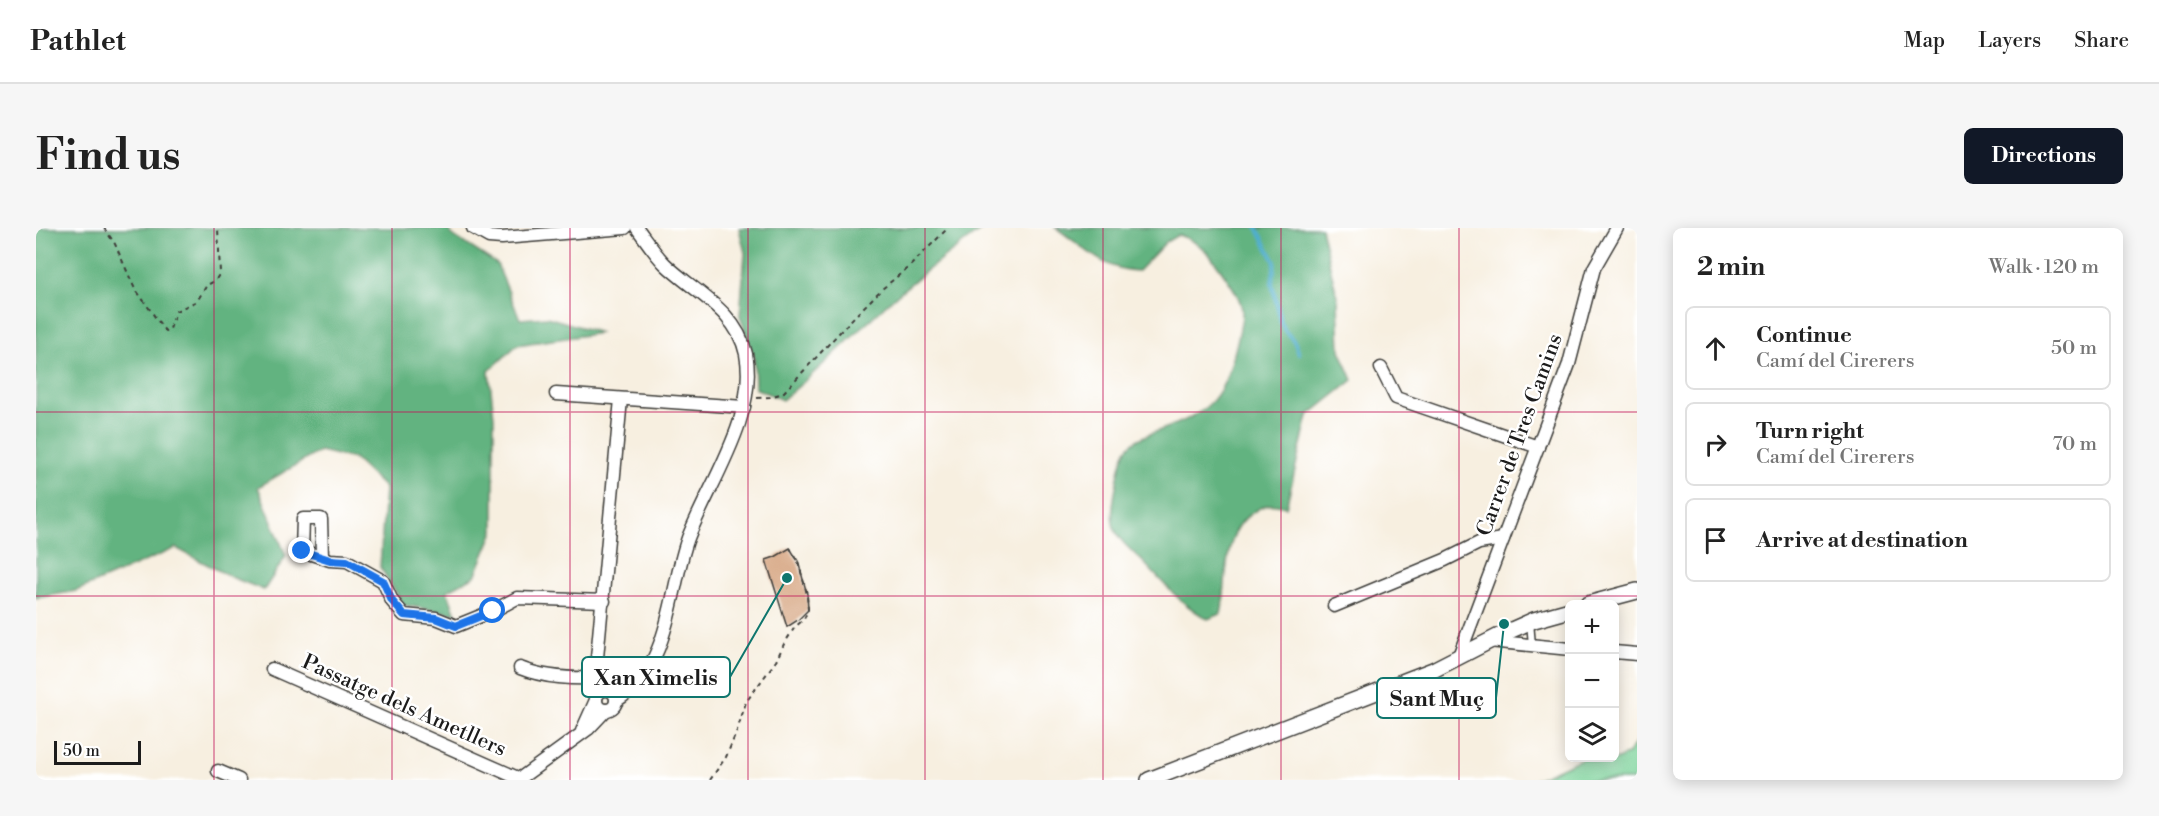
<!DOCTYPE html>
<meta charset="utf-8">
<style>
body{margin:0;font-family:"Libre Bodoni",serif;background:#f6f6f6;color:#222}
.controls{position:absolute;right:18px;bottom:18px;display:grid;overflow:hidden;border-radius:9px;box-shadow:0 3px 15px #0003}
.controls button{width:54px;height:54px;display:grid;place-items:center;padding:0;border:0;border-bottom:2px solid #e0e0e0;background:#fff;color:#222;font:30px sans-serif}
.scale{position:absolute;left:18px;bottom:15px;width:87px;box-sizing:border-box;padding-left:6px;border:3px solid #1c1c1c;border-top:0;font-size:16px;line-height:21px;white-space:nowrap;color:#1c1c1c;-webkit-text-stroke:4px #fff;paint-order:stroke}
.stop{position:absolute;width:18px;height:18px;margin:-14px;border:4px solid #1a73e8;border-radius:50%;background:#fff}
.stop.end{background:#1a73e8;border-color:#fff;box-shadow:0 2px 6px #0008}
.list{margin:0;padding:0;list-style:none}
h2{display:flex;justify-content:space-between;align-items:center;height:78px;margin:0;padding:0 24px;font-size:26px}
h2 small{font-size:20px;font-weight:400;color:#767676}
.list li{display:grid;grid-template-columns:39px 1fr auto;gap:18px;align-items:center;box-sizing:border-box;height:84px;margin:0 12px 12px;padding:0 12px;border:2px solid #e0e0e0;border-radius:9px}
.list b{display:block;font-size:22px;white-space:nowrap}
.list p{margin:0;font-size:20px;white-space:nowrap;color:#767676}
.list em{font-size:20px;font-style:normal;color:#767676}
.icon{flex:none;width:33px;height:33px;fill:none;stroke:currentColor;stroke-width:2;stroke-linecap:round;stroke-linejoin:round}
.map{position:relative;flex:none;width:1601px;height:552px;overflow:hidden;border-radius:9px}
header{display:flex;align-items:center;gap:36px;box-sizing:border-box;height:84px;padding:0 30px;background:#fff;border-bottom:2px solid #e0e0e0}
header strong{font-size:28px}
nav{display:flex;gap:33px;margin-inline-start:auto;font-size:21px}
.intro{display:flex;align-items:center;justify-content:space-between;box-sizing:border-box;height:144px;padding:0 36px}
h1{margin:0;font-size:42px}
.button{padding:15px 27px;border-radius:9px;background:#111827;color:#fff;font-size:21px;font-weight:700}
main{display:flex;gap:36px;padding:0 36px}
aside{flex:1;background:#fff;border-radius:9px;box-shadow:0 3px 15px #0003}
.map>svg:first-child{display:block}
.green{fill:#78d197;stroke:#4a765a;stroke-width:1.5}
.forest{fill:#62b380;stroke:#3f684e;stroke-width:1.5}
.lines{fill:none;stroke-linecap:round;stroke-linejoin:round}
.stream{stroke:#4faece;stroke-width:4}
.building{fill:#d6a581}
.service-casing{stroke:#3d3c39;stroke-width:9}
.minor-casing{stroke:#3d3c39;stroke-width:15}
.tertiary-casing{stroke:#3d3c39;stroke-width:18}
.path{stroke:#3d3c39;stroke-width:2;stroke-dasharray:4.5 4.5;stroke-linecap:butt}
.service{stroke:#fff;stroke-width:6}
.minor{stroke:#fff;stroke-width:12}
.tertiary{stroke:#fff;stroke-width:15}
.route{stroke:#1a73e8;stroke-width:8}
.grid{fill:none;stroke:#c2185b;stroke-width:1.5;stroke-opacity:0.55}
.labels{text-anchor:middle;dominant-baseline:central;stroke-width:5;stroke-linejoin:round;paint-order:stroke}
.street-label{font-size:21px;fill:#1c1c1c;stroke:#fff}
.leader{fill:none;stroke:#0f766e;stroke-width:2}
.callout-dot{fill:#0f766e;stroke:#fff;stroke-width:2}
.callout{fill:#fff;stroke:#0f766e;stroke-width:2}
.callout-label{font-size:22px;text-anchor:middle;font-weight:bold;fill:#1c1c1c}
</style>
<header>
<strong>Pathlet</strong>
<nav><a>Map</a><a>Layers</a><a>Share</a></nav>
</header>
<div class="intro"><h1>Find us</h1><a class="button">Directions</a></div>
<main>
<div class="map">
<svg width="1601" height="552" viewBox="0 0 1601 552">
<rect width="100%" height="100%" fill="#fff"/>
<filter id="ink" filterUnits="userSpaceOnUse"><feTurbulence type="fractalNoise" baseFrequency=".0167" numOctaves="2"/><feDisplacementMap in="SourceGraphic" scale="12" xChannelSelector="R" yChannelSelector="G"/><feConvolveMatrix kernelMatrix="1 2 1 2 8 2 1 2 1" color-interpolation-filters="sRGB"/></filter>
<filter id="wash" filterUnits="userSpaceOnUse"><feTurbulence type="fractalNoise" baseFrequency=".008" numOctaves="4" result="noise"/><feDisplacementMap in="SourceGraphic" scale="24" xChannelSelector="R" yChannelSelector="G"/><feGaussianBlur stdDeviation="1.35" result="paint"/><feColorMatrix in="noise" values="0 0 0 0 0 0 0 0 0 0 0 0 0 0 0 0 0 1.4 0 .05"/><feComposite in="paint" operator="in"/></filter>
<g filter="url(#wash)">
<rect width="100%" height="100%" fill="#f7efe0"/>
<!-- green -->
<polygon class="green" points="1601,513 1601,552 1498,552 1547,530 1570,536 1591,527"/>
<!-- forest -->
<g class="forest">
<polygon points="0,0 412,0 416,7 461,36 484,91 511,89 565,105 481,117 453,143 458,189 458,303 439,348 411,363 420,386 368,377 344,339 349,260 318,231 284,223 222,259 250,328 228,362 195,349 140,320 40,363 0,370"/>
<path d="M703,0H948C916,23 884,47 854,73C818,106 784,142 746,172L719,160L718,129L704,88L709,25Z"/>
<path d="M1020,0H1285L1302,72L1304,122L1317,152L1272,188L1250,279C1236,275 1231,275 1219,283C1184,303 1193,353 1185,386L1172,391C1147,378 1130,358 1111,338C1099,324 1082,315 1077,296C1074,284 1084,231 1091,221C1098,211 1111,207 1122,203C1176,184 1188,170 1201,114C1207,86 1211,81 1194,55C1179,33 1169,15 1142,7L1130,14L1102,43C1065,42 1049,19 1020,0Z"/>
</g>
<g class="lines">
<!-- stream -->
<polyline class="stream" points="1221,0 1239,34 1236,56 1245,94 1249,103 1258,113 1263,126"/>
</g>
<g id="blocks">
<!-- building -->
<polygon class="building" points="754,320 762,333 771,366 772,382 762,392 751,399 730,332 739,329"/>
</g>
</g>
<g filter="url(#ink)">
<use href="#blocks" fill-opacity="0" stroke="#3d3c39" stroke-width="1.5"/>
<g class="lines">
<!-- service casing -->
<g class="service-casing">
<polyline id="service" points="1494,394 1496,417"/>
</g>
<!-- minor casing -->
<g class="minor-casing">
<g id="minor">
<polyline points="437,0 453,9 466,10 589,0"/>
<polyline points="1345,140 1360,170 1502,219"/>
<polyline points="520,166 708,179"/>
<polyline points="286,329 285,291 267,291 266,323 294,332 311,333 347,353 356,373 368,387 400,390 420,398 457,383 481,370 568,373"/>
<polyline points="1298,378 1409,332 1443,315 1467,311"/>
<polyline points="1453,413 1534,421"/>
<polyline points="1578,424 1601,426"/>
<polyline points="1423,428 1533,136 1558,40 1581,0"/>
<path d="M484,440C509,450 536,451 563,450"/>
<polyline points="236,441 484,551"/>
<circle cx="570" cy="472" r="10"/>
<polyline points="564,464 561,430 585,171"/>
<path d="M580,473C598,462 614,441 622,421C637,385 639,346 652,310C674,254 722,187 710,126C701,83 658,64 629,36C619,26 610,12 601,0"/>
<polyline points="546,503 560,472"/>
<polyline points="182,543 203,552"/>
<polyline points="482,552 552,501 570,482"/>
</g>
</g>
<!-- tertiary casing -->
<g class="tertiary-casing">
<g id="tertiary">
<polyline points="1552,376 1601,363"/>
<polyline points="1113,552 1397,442 1471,404 1498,392 1534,382"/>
</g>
</g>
<!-- path -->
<g class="path">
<polyline points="68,0 79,16 98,59 129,103 134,101 140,83 161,73 171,57 179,53 184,45 182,0"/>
<polyline points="721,170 734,169 747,165 818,89 846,61 874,38 912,0"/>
<polyline points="674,552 690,529 701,503 710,474 740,433 748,416 759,399 768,391 772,382 771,366 762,333 754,320"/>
</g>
<!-- service -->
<use href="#service" class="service"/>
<!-- minor -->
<use href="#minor" class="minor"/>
<!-- tertiary -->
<use href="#tertiary" class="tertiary"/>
</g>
</g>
<g class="lines" filter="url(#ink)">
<!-- route -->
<polyline class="route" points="266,323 294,332 311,333 347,353 356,373 368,387 400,390 420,398 457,383"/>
</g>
<!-- grid -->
<path class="grid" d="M178,0V552M356,0V552M534,0V552M712,0V552M889,0V552M1067,0V552M1245,0V552M1423,0V552M0,184H1601M0,368H1601"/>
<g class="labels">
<!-- street labels -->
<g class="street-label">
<text transform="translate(1484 207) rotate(-70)">Carrer de Tres Camins</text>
<text transform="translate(368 478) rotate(24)">Passatge dels Ametllers</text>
</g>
</g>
<!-- callouts -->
<path class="leader" d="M751 350L694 449M1468 396L1460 470"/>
<g class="callout-dot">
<circle cx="751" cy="350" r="6"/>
<circle cx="1468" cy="396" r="6"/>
</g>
<g class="callout">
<rect x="546" y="429" width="148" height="40" rx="6"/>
<rect x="1341" y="450" width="119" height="40" rx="6"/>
</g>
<g class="callout-label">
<text x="620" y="457">Xan Ximelis</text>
<text x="1401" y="478">Sant Muç</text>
</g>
</svg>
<div class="controls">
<button>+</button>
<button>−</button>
<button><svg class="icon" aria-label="layers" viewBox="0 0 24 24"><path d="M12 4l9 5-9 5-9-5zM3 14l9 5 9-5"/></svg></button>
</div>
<div class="scale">50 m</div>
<div class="stop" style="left:457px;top:383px"></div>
<div class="stop end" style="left:266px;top:323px"></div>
</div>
<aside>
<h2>2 min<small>Walk · 120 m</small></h2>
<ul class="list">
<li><svg class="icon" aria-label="ahead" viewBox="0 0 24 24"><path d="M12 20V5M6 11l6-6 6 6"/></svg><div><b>Continue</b><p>Camí del Cirerers</p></div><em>50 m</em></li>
<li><svg class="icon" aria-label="right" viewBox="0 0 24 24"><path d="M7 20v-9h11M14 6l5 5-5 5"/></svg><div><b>Turn right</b><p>Camí del Cirerers</p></div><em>70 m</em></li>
<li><svg class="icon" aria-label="arrive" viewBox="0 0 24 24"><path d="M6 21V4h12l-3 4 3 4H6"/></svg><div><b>Arrive at destination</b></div></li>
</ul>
</aside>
</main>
